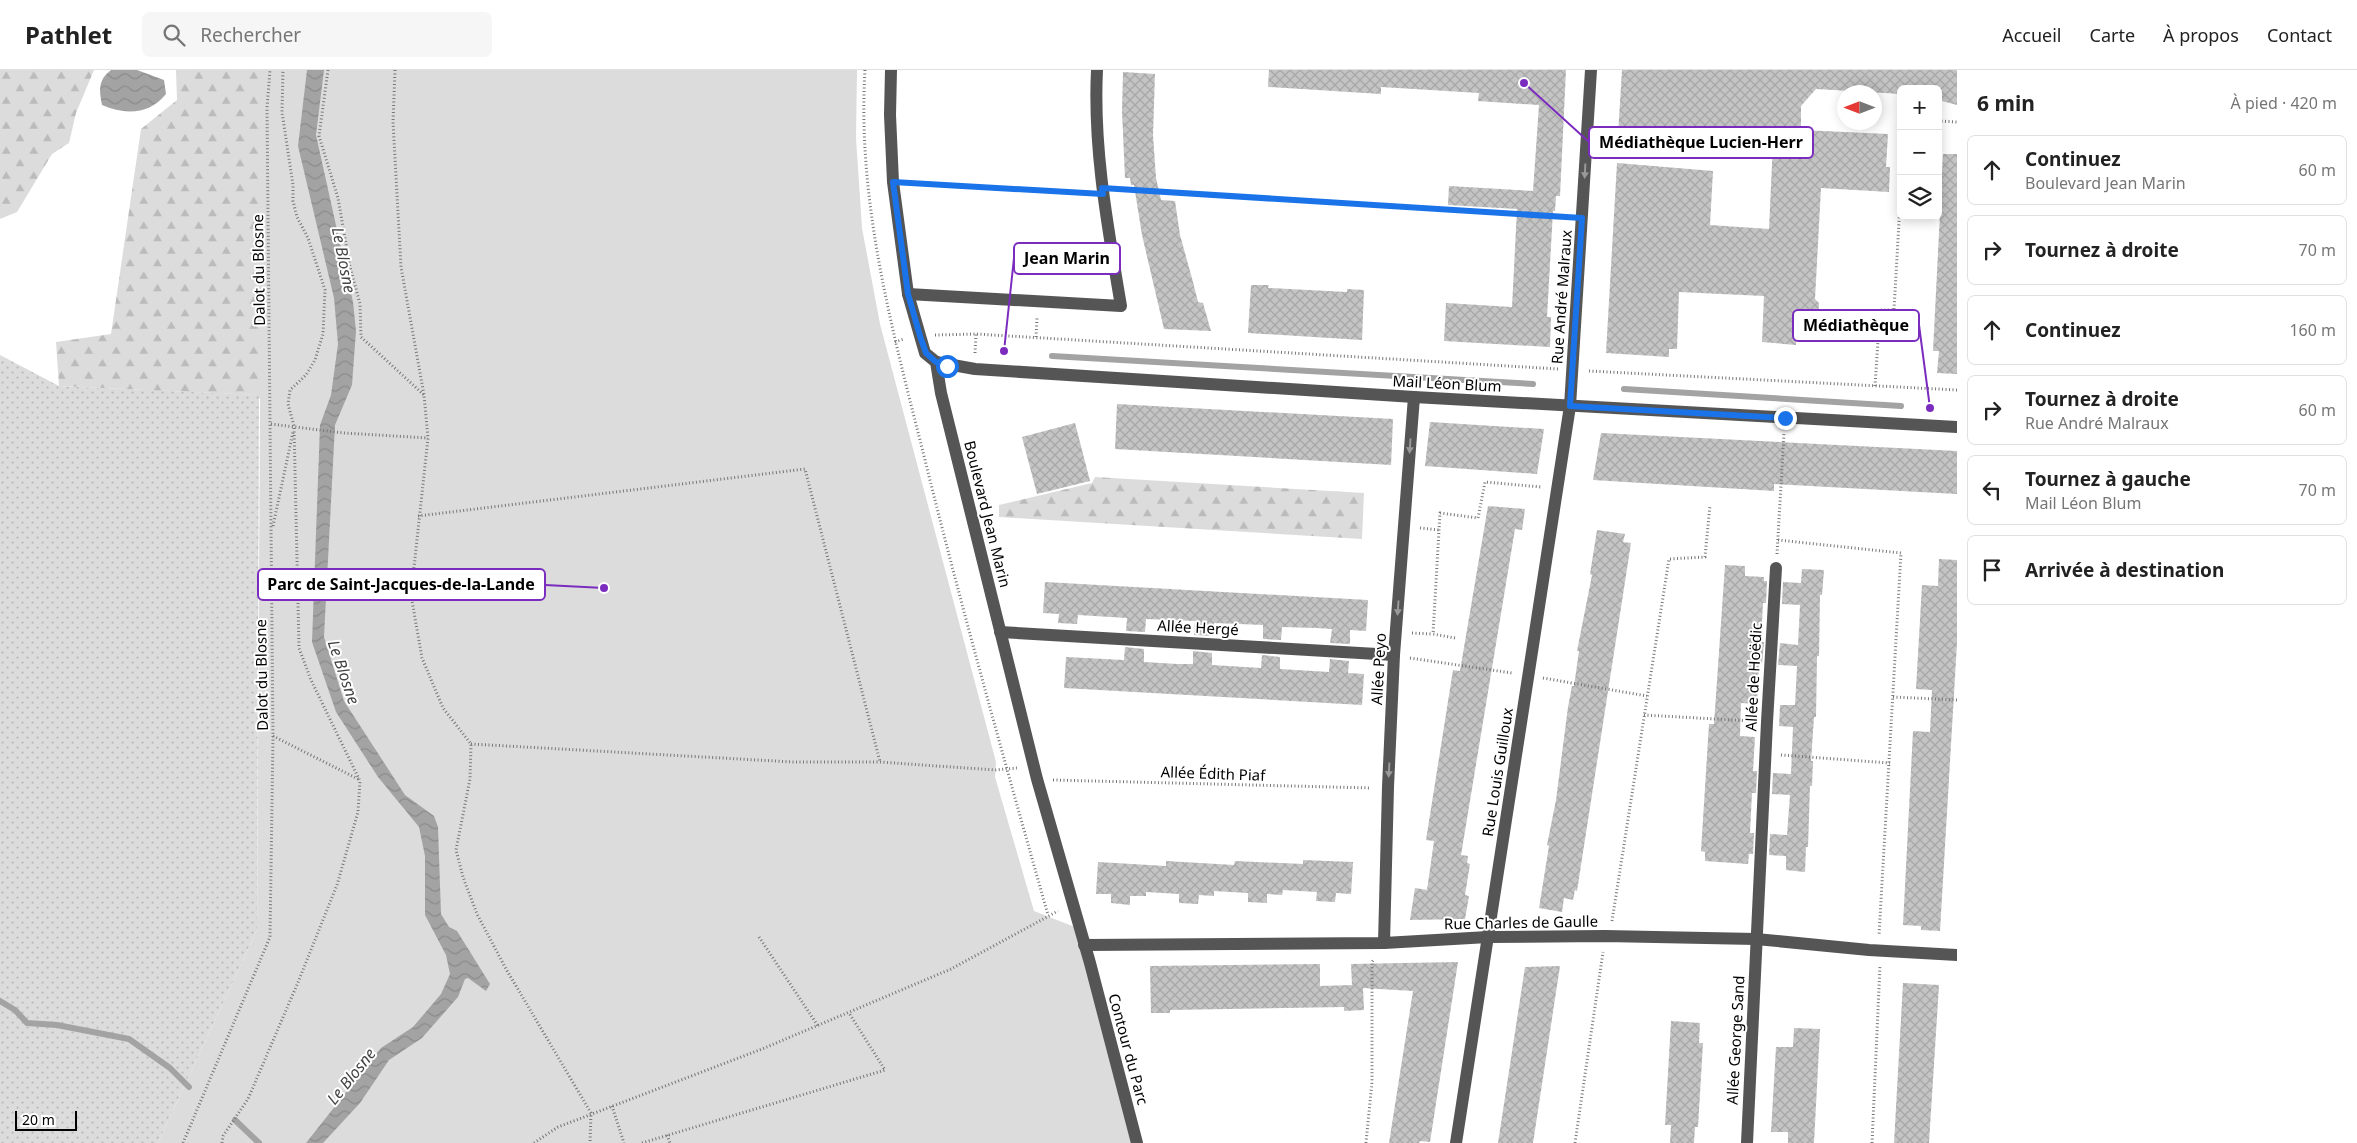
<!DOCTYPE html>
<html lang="fr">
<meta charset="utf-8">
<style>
body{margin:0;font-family:"Noto Sans",sans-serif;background:#f6f6f6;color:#222}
.controls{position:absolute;right:15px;top:15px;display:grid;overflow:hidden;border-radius:8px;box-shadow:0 2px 12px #0003}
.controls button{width:45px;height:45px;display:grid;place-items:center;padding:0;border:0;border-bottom:1px solid #e0e0e0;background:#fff;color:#222;font:25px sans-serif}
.compass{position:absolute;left:1837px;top:15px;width:45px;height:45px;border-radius:50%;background:#fff;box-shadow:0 2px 12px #0003;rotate:270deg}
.scale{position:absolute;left:15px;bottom:12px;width:62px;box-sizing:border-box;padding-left:5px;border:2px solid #000;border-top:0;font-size:14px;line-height:18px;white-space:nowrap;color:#000;-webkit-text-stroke:4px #fff;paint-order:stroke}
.stop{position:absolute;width:15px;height:15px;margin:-11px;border:4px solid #1a73e8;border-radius:50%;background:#fff}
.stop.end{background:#1a73e8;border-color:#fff;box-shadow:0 1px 5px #0008}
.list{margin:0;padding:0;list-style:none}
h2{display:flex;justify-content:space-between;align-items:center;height:65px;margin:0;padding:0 20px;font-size:21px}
h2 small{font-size:16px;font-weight:400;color:#767676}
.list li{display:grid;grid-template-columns:32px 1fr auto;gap:15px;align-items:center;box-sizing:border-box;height:70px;margin:0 10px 10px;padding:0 10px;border:1px solid #e0e0e0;border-radius:8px}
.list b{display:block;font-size:19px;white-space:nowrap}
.list p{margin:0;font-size:16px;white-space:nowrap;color:#767676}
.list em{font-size:16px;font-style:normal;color:#767676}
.icon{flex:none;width:28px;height:28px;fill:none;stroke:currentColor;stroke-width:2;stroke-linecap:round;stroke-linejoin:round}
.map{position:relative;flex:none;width:1957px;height:1073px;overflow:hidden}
header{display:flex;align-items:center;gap:30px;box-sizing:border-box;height:70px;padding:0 25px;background:#fff;border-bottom:1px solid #e0e0e0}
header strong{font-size:24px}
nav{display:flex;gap:28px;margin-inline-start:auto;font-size:18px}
.search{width:350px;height:45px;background:#f6f6f6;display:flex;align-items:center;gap:12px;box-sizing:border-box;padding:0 18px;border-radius:8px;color:#767676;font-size:19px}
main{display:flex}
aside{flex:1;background:#fff}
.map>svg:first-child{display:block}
.grass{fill:url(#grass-dots)}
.forest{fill:url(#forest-firs)}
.green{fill:#dcdcdc}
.water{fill:url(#water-waves)}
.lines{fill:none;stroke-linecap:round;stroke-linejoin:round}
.stream{stroke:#a3a3a3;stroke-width:6}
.building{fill:url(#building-cross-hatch)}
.path{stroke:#777;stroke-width:3;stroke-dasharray:1 2.5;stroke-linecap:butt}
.minor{stroke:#555;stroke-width:12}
.oneway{fill:#999}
.route{stroke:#1a73e8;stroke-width:6}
.labels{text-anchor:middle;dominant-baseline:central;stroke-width:4;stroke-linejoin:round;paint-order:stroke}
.street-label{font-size:15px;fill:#000;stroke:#fff}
.water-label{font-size:16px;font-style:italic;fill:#444;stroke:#fff}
.leader{fill:none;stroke:#7b2cbf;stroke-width:2}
.callout-dot{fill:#7b2cbf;stroke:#fff;stroke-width:2}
.callout{fill:#fff;stroke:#7b2cbf;stroke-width:2}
.callout-label{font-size:16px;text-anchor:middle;font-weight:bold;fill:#000}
</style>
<header>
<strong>Pathlet</strong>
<div class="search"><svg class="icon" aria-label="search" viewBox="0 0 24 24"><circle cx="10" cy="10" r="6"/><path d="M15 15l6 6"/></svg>Rechercher</div>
<nav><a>Accueil</a><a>Carte</a><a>À propos</a><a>Contact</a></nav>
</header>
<main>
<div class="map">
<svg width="1957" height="1073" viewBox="0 0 1957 1073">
<defs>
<pattern id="grass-dots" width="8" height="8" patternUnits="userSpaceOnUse" patternTransform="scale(1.25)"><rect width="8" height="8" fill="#dcdcdc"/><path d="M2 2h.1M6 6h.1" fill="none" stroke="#bbb" stroke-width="1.8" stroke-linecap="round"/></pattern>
<pattern id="forest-firs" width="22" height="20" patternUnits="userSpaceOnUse" patternTransform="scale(1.25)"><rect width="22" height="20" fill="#dcdcdc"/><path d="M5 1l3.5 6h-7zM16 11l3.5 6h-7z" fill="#bbb"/></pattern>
<pattern id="water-waves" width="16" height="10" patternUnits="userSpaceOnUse" patternTransform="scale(1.25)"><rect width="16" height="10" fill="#a3a3a3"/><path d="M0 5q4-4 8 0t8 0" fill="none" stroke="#8b8b8b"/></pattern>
<pattern id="building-cross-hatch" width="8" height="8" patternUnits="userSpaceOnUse" patternTransform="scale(1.25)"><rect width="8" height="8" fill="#c4c4c4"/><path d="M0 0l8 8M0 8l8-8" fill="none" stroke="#a7a7a7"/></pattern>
</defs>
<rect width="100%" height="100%" fill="#fff"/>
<!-- grass -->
<polygon class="grass" points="0,285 59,316 259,325 257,860 158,1073 0,1073"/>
<!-- forest -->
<g class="forest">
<polygon points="0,0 94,0 76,43 69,73 52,84 17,142 0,149"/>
<polygon points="176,0 270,0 271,354 258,325 59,316 56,272 111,264 141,59 177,30"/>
<polygon points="1095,407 1364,423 1362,469 999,447 999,435 1092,413"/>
</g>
<!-- green -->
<polygon class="green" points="262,0 857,0 856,68 862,158 880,254 996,692 995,707 1034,841 1080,859 1137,1073 158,1073 257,860"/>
<!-- water -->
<g class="water">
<path d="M111,0H137L164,10L166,24C149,45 125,45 102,35C99,20 98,10 111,0Z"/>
<polygon points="307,0 324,0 316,65 353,232 356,261 352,315 335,355 324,567 344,631 405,725 434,746 438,757 441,844 449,857 457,861 490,914 486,921 468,908 465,909 458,927 422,968 389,990 360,1033 323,1073 306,1073 381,978 413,957 441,924 450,904 446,885 425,845 425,786 419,757 378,707 336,642 312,572 320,355 331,325 338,274 334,228 298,76"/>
</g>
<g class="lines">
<!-- stream -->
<g class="stream">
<polyline points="1052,286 1533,314"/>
<polyline points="1624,319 1901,336"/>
<polyline points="0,931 15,940 27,953 57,955 129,969 170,998 189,1017"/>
<polyline points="235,1050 259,1073"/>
</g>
</g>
<!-- building -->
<g class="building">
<polygon points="1269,0 1566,0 1560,126 1556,126 1555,141 1553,141 1547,247 1551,247 1550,277 1444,271 1446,233 1512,237 1517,139 1448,135 1449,116 1533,121 1539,35 1478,31 1479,23 1381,17 1381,24 1268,17"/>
<polygon points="1622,0 1957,0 1957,35 1938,30 1938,19 1901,19 1901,24 1816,19 1801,36 1801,60 1888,64 1886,97 1890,97 1889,122 1821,118 1815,229 1819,233 1817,271 1796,270 1796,275 1762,272 1764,226 1679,222 1677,279 1669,279 1669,287 1606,283 1617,93 1713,101 1710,155 1769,159 1773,72 1618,65"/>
<polygon points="1123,2 1155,4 1153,65 1156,108 1161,130 1175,131 1180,165 1193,212 1198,232 1203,233 1211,261 1164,259 1142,165 1134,115 1131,115 1130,108 1125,108 1122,41"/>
<polygon points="1943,84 1957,84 1957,304 1937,303 1939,281 1933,281"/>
<polygon points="1251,215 1269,215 1268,218 1347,222 1347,219 1364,220 1362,270 1248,263"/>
<polygon points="1117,334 1393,349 1391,395 1115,379"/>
<polygon points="1430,352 1544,359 1537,404 1425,396"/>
<polygon points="1075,353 1090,411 1037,424 1022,367"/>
<polygon points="1601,363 1957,381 1957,424 1774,414 1774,421 1593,410"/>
<polygon points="1488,436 1525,439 1522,460 1515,459 1461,785 1468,786 1467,793 1470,794 1465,825 1469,826 1465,849 1410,850 1415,818 1427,820 1434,771 1426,770 1453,600 1460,601"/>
<polygon points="1597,460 1625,464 1623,472 1631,473 1577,821 1575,820 1573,830 1564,828 1562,842 1539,838 1549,776 1547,775 1556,730 1568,637 1572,616 1574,616 1579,581 1577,581 1592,505 1590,504"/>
<polygon points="1939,489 1957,490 1957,573 1940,861 1921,860 1921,856 1903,855 1913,661 1930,662 1932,620 1916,619 1922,515 1938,516"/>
<polygon points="1725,495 1745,496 1745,506 1764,507 1764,511 1767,511 1766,533 1763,533 1761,572 1764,572 1762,594 1760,593 1759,596 1757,634 1741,633 1740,666 1755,667 1753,701 1757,701 1756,723 1752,723 1750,763 1754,763 1753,784 1749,784 1748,794 1705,791 1705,782 1701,781 1709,654 1714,654"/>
<polygon points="1802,499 1824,500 1822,525 1820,525 1819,586 1817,586 1816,647 1814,647 1811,691 1813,691 1812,716 1810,716 1808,777 1806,777 1805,802 1786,800 1786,786 1769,785 1770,764 1787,765 1790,725 1772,724 1773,703 1791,704 1793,657 1779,656 1780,635 1795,635 1796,616 1797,596 1778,595 1780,573 1798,575 1800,535 1782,534 1783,512 1801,513"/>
<polygon points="1045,512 1368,530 1366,561 1350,560 1350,574 1330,573 1332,559 1316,558 1282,557 1281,570 1263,569 1263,555 1214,553 1213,566 1194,565 1195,551 1146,549 1145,562 1126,561 1127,548 1078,545 1077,554 1058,553 1059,544 1043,543"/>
<polygon points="1125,577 1144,579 1144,592 1177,594 1193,594 1193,581 1212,583 1212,595 1261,598 1262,585 1280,587 1280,599 1329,602 1330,589 1349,591 1348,603 1364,604 1362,635 1064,618 1066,587 1124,590"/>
<polygon points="1303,790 1353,792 1351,824 1336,823 1335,832 1316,831 1317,822 1283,820 1282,825 1267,824 1267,833 1248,832 1248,823 1214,821 1214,826 1199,825 1198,834 1179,833 1179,824 1146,822 1146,826 1130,826 1130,835 1111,833 1111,824 1096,824 1098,792 1166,796 1166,791 1234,795 1235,791 1303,794"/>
<polygon points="1458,892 1430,1072 1420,1071 1419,1073 1389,1073 1413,921 1363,918 1364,940 1344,941 1344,937 1170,940 1170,943 1151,943 1150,896 1320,894 1320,916 1352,915 1351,894"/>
<polygon points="1560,896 1533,1073 1498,1073 1525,897"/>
<polygon points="1903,913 1939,915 1929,1073 1894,1073"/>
<polygon points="1671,951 1700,953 1699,973 1703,973 1698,1057 1695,1057 1694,1073 1670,1073 1671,1055 1665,1055"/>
<polygon points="1794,958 1820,959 1814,1073 1788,1073 1788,1062 1771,1062 1776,977 1793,977"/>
</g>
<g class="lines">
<!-- path -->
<g class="path">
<polyline points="328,0 319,66 338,128 350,197 360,234 361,267 424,325"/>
<polyline points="395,0 393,52 401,197 424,325 428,368 411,525 422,588 443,638 471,674 470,709 456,780 463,807 477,844 506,899 591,1043 590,1073"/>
<path d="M865,0C857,132 892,259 924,386C962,540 1005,693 1048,845"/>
<polyline points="1897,34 1901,34"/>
<polyline points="1938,51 1957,52"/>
<polyline points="909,114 1087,123"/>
<polyline points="1118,119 1566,147"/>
<polyline points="935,265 976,264 1558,299"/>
<polyline points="1036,267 1037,248"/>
<polyline points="895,272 904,269"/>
<polyline points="975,283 976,264"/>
<polyline points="1589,301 1957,320"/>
<polyline points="1875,316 1880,240 1894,240 1901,116"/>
<polyline points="271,354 344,363 428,368"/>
<polyline points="418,446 805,399 880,692"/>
<polyline points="273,456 293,362"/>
<polyline points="1420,458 1439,460"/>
<polyline points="1778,470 1901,483 1879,865"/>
<polyline points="1777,484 1784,363"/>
<polyline points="1412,563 1433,564"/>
<polyline points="1455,568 1433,564 1440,443 1478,448 1485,412 1541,417"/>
<polyline points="1410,588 1512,603"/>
<polyline points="1543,608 1647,626"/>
<polyline points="1893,627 1957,630"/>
<polyline points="1644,645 1751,651"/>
<polyline points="273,666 360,710"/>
<polyline points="471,674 793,692 880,692 995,700 1017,698"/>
<polyline points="1781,685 1890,693"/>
<polyline points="1053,710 1371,718"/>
<polyline points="1612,851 1669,489 1705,487 1710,435"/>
<polyline points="759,867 818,956"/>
<polyline points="612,1036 624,1073"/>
<polyline points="667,1065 670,1073"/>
<polyline points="183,1073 270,867 273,666 267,38 270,0"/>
<polyline points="222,1073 223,1066 248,1029 299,910 337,815 358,742 360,711 311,610 299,578 294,356 288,334 290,320 306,305 315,290 323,264 325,220 308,168 297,147 293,131 293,115 282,42 283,0"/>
<polyline points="534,1073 558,1057 762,979 951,899 1058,841"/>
<polyline points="642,1073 885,1000 849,943"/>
<polyline points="1366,1073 1372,1012 1372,892 1374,889"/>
<polyline points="1575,1073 1603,882"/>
<polyline points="1872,1073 1880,896"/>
</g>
<!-- minor -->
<g class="minor">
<polyline points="891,0 890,45 893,112 908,224 925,283 936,292 941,323 1037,709 1090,893 1137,1073"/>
<path d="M908,224L1121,236C1108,158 1093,79 1097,0"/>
<polyline points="936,292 975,299 1414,327 1957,357"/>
<polyline points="1000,562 1394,585"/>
<polyline points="1384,873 1388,717 1394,585 1414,327"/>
<polyline points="1084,875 1384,873 1488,867 1605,866 1756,869 1869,880 1957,885"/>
<polyline points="1456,1073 1570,336 1591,0"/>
<polyline points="1747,1073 1767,652 1776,498"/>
</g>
</g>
<!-- one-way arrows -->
<defs><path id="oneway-solid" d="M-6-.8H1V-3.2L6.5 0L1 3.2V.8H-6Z" transform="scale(1.25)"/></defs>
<g class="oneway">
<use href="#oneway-solid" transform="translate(1585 101) rotate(93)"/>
<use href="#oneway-solid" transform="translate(1410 376) rotate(94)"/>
<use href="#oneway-solid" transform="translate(1398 538) rotate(94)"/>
<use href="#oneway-solid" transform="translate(1389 700) rotate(93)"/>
</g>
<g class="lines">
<!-- route -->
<polyline class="route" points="947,296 936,292 926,283 920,266 908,224 893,112 1103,124 1102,118 1582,148 1570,336 1785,348"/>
</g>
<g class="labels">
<!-- street labels -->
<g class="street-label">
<text transform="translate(258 200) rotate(-91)">Dalot du Blosne</text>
<text transform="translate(1561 227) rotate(-86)">Rue André Malraux</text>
<text transform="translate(1447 313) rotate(3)">Mail Léon Blum</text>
<text transform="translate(988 444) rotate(76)">Boulevard Jean Marin</text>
<text transform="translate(1198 557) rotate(3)">Allée Hergé</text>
<text transform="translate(1378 599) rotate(-87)">Allée Peyo</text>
<text transform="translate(261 605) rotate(-91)">Dalot du Blosne</text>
<text transform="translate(1753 607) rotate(-87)">Allée de Hoëdic</text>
<text transform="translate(1497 702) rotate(-81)">Rue Louis Guilloux</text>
<text transform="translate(1213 703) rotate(2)">Allée Édith Piaf</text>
<text transform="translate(1521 852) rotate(-1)">Rue Charles de Gaulle</text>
<text transform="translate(1735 970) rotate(-87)">Allée George Sand</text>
<text transform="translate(1129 979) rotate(75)">Contour du Parc</text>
</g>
<!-- water labels -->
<g class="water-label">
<text transform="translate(344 190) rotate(79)">Le Blosne</text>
<text transform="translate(344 602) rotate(71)">Le Blosne</text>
<text transform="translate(351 1006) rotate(-51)">Le Blosne</text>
</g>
</g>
<!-- callouts -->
<path class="leader" d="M1524 13L1589 72M1004 281L1014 188M1930 338L1919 255M604 518L545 515"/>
<g class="callout-dot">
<circle cx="1524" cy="13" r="5"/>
<circle cx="1004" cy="281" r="5"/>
<circle cx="1930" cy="338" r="5"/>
<circle cx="604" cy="518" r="5"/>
</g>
<g class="callout">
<rect x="1589" y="57" width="224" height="31" rx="5"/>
<rect x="1014" y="173" width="106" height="31" rx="5"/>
<rect x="1793" y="240" width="126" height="31" rx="5"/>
<rect x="258" y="499" width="287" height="31" rx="5"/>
</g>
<g class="callout-label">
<text x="1701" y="78">Médiathèque Lucien-Herr</text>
<text x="1067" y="194">Jean Marin</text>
<text x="1856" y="261">Médiathèque</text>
<text x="401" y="520">Parc de Saint-Jacques-de-la-Lande</text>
</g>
</svg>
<div class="controls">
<button>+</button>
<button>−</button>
<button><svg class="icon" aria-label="layers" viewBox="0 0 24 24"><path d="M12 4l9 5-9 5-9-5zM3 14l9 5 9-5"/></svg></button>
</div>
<svg class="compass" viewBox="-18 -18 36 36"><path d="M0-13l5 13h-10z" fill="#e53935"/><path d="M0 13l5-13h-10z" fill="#767676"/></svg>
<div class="scale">20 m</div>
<div class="stop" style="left:947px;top:296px"></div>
<div class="stop end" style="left:1785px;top:348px"></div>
</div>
<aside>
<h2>6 min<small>À pied · 420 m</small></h2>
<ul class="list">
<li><svg class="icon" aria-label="ahead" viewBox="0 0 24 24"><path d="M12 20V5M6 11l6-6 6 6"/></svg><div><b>Continuez</b><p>Boulevard Jean Marin</p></div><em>60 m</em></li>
<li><svg class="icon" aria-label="right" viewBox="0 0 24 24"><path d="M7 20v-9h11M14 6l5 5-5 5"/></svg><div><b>Tournez à droite</b></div><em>70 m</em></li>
<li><svg class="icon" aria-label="ahead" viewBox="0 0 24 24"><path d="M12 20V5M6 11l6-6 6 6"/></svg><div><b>Continuez</b></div><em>160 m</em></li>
<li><svg class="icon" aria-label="right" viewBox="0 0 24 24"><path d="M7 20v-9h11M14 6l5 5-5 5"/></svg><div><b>Tournez à droite</b><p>Rue André Malraux</p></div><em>60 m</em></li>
<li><svg class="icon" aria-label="left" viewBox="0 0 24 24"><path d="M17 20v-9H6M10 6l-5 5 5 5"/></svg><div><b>Tournez à gauche</b><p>Mail Léon Blum</p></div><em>70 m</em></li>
<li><svg class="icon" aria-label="arrive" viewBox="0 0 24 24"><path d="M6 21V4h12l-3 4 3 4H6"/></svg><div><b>Arrivée à destination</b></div></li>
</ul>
</aside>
</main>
